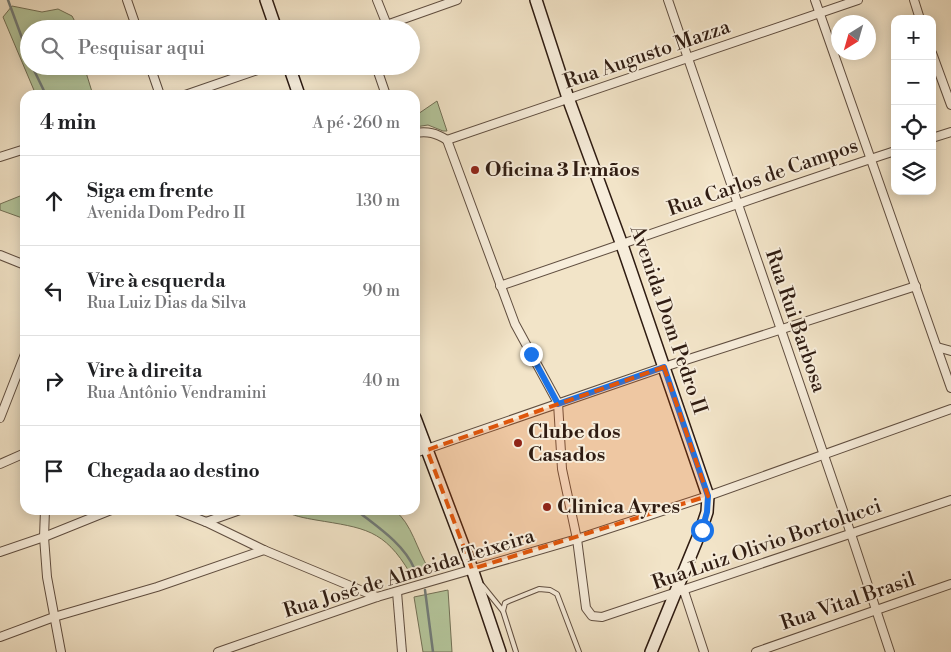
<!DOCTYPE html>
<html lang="pt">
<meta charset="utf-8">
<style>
body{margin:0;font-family:"Libre Bodoni",serif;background:#f6f6f6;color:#202124}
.controls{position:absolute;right:15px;top:15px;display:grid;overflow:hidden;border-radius:10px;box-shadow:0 2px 12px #0003}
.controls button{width:45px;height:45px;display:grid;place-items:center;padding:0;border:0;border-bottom:1px solid #e0e0e0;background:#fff;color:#202124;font:25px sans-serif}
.compass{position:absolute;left:831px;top:15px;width:45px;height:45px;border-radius:50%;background:#fff;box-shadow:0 2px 12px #0003;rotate:217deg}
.stop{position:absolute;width:15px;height:15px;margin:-11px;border:4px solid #1a73e8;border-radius:50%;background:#fff}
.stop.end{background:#1a73e8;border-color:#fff;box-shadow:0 1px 5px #0008}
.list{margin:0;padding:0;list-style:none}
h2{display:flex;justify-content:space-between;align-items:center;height:65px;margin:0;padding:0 20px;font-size:21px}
h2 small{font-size:16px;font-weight:400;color:#757577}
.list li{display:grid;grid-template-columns:32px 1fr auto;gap:15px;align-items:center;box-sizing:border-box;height:90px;padding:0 20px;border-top:1px solid #e0e0e0}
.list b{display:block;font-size:19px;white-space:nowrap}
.list p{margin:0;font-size:16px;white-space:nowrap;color:#757577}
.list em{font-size:16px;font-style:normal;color:#757577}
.icon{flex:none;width:28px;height:28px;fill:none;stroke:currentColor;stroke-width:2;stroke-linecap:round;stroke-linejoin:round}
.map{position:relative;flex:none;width:951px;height:652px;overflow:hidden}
.search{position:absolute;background:#fff;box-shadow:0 2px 12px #0003;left:20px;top:20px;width:400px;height:55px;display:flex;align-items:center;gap:12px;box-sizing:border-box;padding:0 18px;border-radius:28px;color:#757577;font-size:19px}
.panel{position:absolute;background:#fff;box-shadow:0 2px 12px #0003;left:20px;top:90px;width:400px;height:425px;border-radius:15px}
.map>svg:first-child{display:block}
.green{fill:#b4c59b;stroke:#727056}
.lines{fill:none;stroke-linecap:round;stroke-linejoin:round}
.stream{stroke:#727c79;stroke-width:2.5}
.lane-casing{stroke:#604e40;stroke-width:6}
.street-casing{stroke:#604e40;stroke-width:10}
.secondary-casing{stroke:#2f1c12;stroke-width:14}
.lane{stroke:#f7eddb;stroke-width:4}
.street{stroke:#f7eddb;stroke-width:8}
.secondary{stroke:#f7eddb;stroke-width:11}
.route{stroke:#1a73e8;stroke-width:6}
.marked{fill:#df560c;fill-opacity:0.2;stroke:#df560c;stroke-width:4;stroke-dasharray:10 6;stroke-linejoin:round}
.poi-dot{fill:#8f2418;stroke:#f7eddb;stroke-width:2}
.labels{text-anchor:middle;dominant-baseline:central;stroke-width:4;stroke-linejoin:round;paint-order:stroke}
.street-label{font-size:20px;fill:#2f1c12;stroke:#f7eddb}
.poi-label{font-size:20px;font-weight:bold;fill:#2f1c12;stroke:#f7eddb;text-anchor:start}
</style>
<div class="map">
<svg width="951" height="652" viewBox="0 0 951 652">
<rect width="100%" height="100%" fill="#f2e4c8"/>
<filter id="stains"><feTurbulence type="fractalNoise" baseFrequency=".004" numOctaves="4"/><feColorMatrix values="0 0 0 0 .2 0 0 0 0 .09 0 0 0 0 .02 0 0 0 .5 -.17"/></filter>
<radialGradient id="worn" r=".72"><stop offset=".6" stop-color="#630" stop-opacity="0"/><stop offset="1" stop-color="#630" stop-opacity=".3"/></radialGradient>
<!-- green -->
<g class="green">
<polygon points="12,6 42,12 58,9 72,16 79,29 29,29 29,66 84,66 93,95 36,95 3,17"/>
<polygon points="437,101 447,131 443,131 428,125 415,127 415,116"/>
<polygon points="25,194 25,219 0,210 0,204"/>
<path d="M283,510H394C412,523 417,551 429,569L421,574L410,573C384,529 364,528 316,520C305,518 292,516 283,510Z"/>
<polygon points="448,590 452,652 423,652 414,597"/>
</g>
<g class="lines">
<!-- stream -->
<g class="stream">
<polyline points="8,0 29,57"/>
<polyline points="32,66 46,95"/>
<path d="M356,510C376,526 403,543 414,568"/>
<polyline points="425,590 433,652"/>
</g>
<!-- lane casing -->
<g class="lane-casing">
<g id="lane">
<polyline points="482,585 503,611"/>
<polyline points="516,652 503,611 505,603 509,601 539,589 550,590 557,594 579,652"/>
</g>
</g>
<!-- street casing -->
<g class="street-casing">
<g id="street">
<polyline points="127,0 137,29"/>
<polyline points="377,0 387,25"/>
<polyline points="668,0 851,534 890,652"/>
<polyline points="815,0 951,388"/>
<polyline points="914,0 920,19"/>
<polyline points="375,29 457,0"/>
<polyline points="932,53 951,105"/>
<polyline points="150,66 160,95"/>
<polyline points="376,66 386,95"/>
<polyline points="185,95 269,66"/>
<path d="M415,133C428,131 436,133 447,140"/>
<polyline points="932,138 951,132"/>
<polyline points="447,140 515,324 558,403 562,469 577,539 586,608 592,616 602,617 951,500"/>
<polyline points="447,140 858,0"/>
<polyline points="0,157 25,149"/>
<polyline points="0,255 25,265"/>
<path d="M500,286C632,241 763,194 895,151"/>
<polyline points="937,347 951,351"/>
<polyline points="0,418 25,354"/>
<polyline points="415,453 664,367 916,286"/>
<polyline points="0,464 25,453"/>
<polyline points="45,510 44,537 47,577 61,652"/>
<polyline points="176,510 206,522 264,550 377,597"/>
<polyline points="206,522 240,510"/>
<polyline points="0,552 44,537 111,510"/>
<polyline points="684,591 704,652"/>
<polyline points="397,592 402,652"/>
<polyline points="0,637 54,617 157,587 264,550"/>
<polyline points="218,652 377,597 577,539 708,496 951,409"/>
<polyline points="756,652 951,584"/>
</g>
</g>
<!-- secondary casing -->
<g class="secondary-casing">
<g id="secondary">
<polyline points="266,0 276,29"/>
<polyline points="536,0 568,98 622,245 708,496 707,512 701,530 651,652"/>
<polyline points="289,66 299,95"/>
<polyline points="415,418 472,569 500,652"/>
</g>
</g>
<!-- lane -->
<use href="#lane" class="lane"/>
<!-- street -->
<use href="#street" class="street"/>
<!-- secondary -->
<use href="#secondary" class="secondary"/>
</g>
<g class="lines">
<!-- route -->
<polyline class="route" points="531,354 558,404 664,367 708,496 707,512 702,530"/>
</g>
<!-- marked area -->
<path class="marked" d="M664,367L708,496L472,569L427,450Z"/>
<!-- markers -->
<g class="poi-dot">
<circle cx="475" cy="170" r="5"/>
<circle cx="518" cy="443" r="5"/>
<circle cx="547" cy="507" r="5"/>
</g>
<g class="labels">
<!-- street labels -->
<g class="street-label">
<text transform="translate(647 55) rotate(-19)">Rua Augusto Mazza</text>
<text transform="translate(763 178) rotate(-19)">Rua Carlos de Campos</text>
<text transform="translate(668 320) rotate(71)">Avenida Dom Pedro II</text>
<text transform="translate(795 321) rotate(71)">Rua Rui Barbosa</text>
<text transform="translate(767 545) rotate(-19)">Rua Luiz Olivio Bortolucci</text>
<text transform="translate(409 574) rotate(-17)">Rua José de Almeida Teixeira</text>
<text transform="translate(848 602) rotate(-19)">Rua Vital Brasil</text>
</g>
<!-- poi labels -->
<g class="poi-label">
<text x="485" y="170">Oficina 3 Irmãos</text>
<text x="528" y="432">Clube dos<tspan x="528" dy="23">Casados</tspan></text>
<text x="557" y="507">Clinica Ayres</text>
</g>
</g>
<rect width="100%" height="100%" filter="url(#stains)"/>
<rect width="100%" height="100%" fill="url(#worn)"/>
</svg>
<div class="controls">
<button>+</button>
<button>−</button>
<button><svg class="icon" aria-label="locate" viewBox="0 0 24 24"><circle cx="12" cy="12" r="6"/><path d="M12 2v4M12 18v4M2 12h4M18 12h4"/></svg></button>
<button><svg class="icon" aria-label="layers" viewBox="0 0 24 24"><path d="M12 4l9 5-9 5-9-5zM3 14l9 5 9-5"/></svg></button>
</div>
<svg class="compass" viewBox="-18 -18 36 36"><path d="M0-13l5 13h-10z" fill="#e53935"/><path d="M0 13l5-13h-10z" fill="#757577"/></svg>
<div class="stop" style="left:702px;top:530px"></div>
<div class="stop end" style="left:531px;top:354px"></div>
<div class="search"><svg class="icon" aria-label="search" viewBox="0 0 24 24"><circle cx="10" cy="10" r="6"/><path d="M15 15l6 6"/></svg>Pesquisar aqui</div>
<section class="panel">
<h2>4 min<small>A pé · 260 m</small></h2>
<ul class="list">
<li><svg class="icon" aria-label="ahead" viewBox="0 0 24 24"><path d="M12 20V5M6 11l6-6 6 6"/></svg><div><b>Siga em frente</b><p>Avenida Dom Pedro II</p></div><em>130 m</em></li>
<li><svg class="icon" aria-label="left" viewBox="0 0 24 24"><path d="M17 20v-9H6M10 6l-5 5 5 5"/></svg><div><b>Vire à esquerda</b><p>Rua Luiz Dias da Silva</p></div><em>90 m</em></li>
<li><svg class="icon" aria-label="right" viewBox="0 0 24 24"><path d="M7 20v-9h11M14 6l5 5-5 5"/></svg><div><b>Vire à direita</b><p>Rua Antônio Vendramini</p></div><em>40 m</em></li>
<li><svg class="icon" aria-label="arrive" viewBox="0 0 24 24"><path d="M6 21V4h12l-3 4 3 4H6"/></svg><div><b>Chegada ao destino</b></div></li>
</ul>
</section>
</div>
